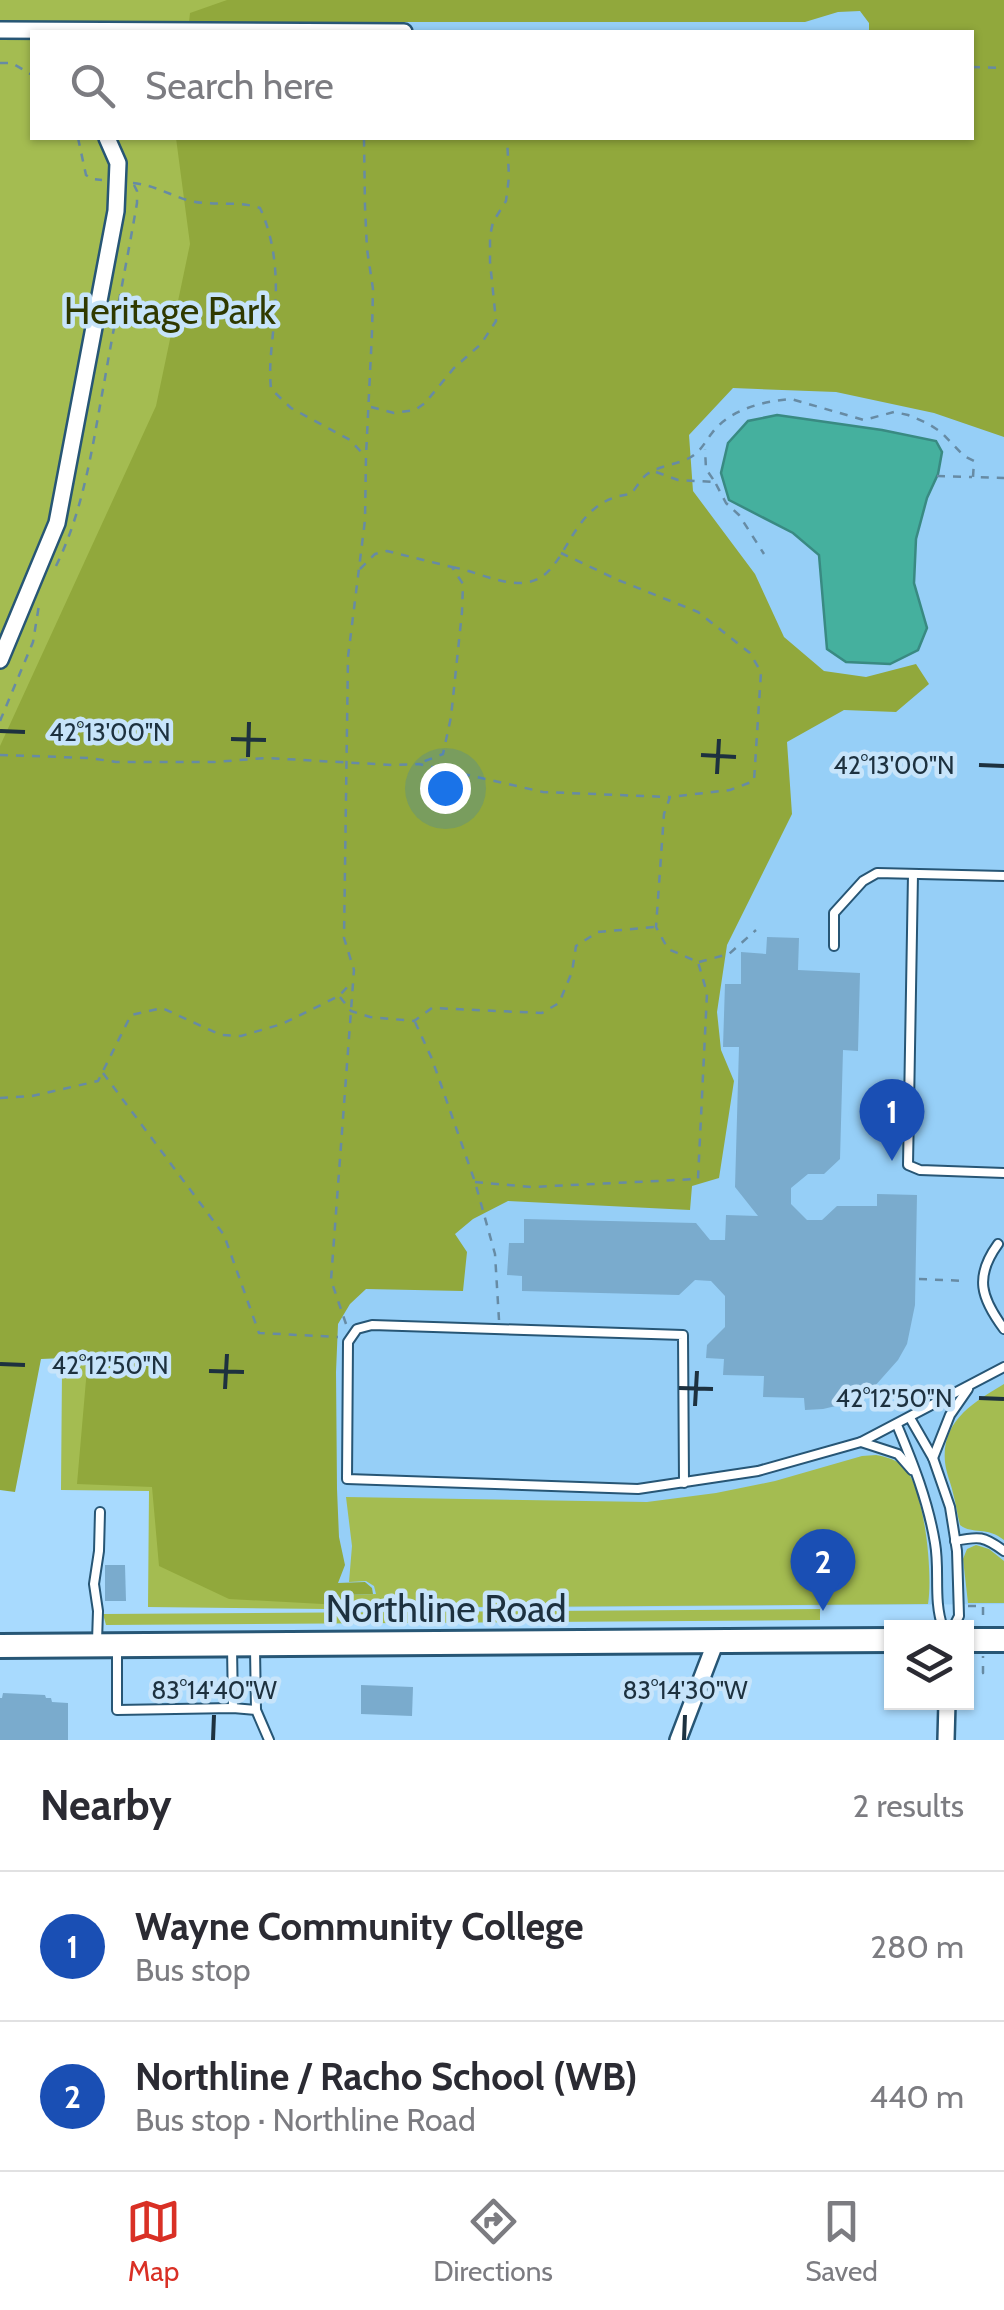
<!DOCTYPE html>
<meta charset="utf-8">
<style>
body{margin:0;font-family:Cabin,sans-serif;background:#f7f7f7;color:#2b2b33}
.controls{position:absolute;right:30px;bottom:30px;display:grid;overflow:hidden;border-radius:0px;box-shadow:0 2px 8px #0004}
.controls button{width:90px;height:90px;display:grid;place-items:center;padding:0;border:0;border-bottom:2px solid #e1e1e2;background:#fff;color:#2b2b33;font:50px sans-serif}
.you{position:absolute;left:445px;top:788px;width:35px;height:35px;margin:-25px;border:8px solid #fff;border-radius:50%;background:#1a73e8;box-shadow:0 0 0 15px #1a73e833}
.badge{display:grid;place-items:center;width:65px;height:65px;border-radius:50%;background:#d93025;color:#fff;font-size:32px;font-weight:700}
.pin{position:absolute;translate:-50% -82px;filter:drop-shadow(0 2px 5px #0008)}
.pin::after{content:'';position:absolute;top:52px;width:35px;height:30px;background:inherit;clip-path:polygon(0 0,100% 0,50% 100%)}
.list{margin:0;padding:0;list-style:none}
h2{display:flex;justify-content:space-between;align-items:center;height:130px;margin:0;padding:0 40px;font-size:42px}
h2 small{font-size:32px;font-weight:400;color:#7c7c81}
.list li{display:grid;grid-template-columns:65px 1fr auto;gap:30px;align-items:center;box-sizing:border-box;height:150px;padding:0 40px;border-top:2px solid #e1e1e2}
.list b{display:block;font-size:38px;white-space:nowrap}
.list p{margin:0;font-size:32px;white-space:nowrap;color:#7c7c81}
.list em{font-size:32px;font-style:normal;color:#7c7c81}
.icon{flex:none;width:55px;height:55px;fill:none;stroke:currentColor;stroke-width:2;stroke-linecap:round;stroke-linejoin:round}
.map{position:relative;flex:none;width:1004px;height:1740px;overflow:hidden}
.search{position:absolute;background:#fff;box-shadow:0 2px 8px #0004;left:30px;right:30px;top:30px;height:110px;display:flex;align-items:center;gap:25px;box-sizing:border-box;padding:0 35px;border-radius:0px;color:#7c7c81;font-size:38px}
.sheet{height:430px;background:#fff}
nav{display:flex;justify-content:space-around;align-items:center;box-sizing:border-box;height:140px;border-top:2px solid #e1e1e2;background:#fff;font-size:28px;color:#7c7c81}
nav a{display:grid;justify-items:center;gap:5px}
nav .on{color:#d93025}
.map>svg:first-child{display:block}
.built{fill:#96cff7}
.green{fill:#a4bc51}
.forest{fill:#91a83c}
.water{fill:#45b09e;stroke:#398a82;stroke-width:2.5}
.building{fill:#7aabcd}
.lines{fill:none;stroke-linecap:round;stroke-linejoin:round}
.service-casing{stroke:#275675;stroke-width:12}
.minor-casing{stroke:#275675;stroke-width:20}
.secondary-casing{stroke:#275675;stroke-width:28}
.path{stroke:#678ba4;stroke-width:2.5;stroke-dasharray:8 8;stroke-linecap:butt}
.service{stroke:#fff;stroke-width:8}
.minor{stroke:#fff;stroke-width:15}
.secondary{stroke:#fff;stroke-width:22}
.ticks{fill:none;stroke:#1d313f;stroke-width:4}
.labels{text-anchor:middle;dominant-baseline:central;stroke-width:9;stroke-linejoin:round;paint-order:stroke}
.park-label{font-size:38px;fill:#2f3900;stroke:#c7e4fa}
.street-label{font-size:38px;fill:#1d313f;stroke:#c7e4fa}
.ticks-label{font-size:25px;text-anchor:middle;fill:#1d313f;stroke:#c7e4fa;stroke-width:9;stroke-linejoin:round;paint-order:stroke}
</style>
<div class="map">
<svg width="1004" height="1740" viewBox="0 0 1004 1740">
<rect width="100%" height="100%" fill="#a8dafe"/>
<!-- built -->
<polygon class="built" points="344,0 1004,0 1004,1604 327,1609 343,138 972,138 972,32 344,32"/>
<!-- green -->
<g class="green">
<polygon points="0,0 344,0 344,32 32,32 32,138 343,138 327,1609 148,1607 149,1491 61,1490 63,1254 0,1253"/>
<path d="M1004,1384V1540C987,1526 973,1535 960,1525C957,1514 956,1504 953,1493C951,1483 946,1473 945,1462C941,1421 974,1402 1004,1384Z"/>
<path d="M876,1455C887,1457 898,1460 905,1468C925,1491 933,1575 928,1604L346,1608V1595L376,1594L374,1586L366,1581L349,1582L352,1546L346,1497L647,1502L716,1493L775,1481L862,1456Z"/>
<polygon points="976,1545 989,1549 1004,1561 1004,1603 968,1603 963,1559 967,1549"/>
<polygon points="820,1609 820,1620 106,1625 103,1614"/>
</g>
<!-- forest -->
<polygon class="forest" points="227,0 1004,0 1004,437 934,413 836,392 733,388 689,435 693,491 755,574 784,637 824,671 866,677 916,664 929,684 896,712 844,710 787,742 792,814 727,945 717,1012 721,1050 734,1081 719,1178 692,1186 690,1210 508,1201 473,1219 455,1234 467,1252 463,1291 366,1289 350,1304 338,1324 336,1372 337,1489 339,1537 345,1565 338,1583 365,1582 372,1588 373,1594 345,1595 341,1605 229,1599 159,1566 152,1487 77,1484 88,1357 41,1359 15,1492 0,1490 0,746 156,406 190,244 176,138 972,138 972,32 869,32 869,23 860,11 838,12 805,22 189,22 190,13"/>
<!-- water -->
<polygon class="water" points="777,415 882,430 936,441 942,452 938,474 927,498 916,539 914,583 927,628 918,650 890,664 846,662 827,649 819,555 793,533 729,500 721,473 728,443 748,421"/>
<!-- building -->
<g class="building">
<polygon points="767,937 799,938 798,970 860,973 858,1051 843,1050 840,1159 824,1174 808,1174 791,1188 791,1204 807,1220 822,1220 837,1206 877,1206 877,1194 917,1195 915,1305 907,1344 898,1360 874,1387 840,1405 823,1409 805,1410 804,1398 763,1397 764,1376 723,1375 724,1359 706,1358 707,1345 725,1327 725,1296 711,1281 695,1280 679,1295 522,1291 522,1276 507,1275 509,1243 524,1243 524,1219 696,1223 710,1240 725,1240 726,1215 758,1216 735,1187 739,1047 723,1047 725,984 741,984 741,952 766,954"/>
<polygon points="105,1565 125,1565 126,1601 105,1601"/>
<polygon points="361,1685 413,1687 412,1716 361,1714"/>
<polygon points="3,1693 45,1695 46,1698 51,1698 52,1702 68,1703 68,1740 0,1740 0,1698 2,1698"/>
</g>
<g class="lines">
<!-- service casing -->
<g class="service-casing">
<g id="service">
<polyline points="913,874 908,1165 920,1170 1004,1173"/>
<polyline points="834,946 834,913 863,881 877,873 1004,876"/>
<path d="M998,1244C974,1277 981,1298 1004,1329"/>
<polyline points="910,1418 933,1458 950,1507 957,1551 959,1616 953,1628"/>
<path d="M897,1425C913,1463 928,1501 935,1543C940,1571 933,1600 943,1628"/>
<polyline points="861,1442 898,1454 912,1470"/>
<polyline points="933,1458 950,1415 968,1389"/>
<polyline points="684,1483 683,1335 372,1325 357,1329 348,1342 347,1479 638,1489 758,1471 861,1442 1004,1367"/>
<path d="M955,1541C979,1536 984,1536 1004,1551"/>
<polyline points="97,1641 98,1611 94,1584 99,1551 100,1512"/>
<polyline points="117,1646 117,1710 233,1708 256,1710 269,1740"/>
<polyline points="232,1647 233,1708"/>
<polyline points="255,1649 256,1710"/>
</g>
</g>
<!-- minor casing -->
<g class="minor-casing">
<g id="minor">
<polyline points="1,30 404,32"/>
<polyline points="0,660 57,523 116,211 118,163 107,138"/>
<polyline points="678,1740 716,1641"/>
<polyline points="946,1740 947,1702"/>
</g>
</g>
<!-- secondary casing -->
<g class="secondary-casing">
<g id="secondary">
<polyline points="966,1640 1004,1640"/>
<polyline points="0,1646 892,1640"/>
</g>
</g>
<!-- path -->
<g class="path">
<polyline points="0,63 12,63 32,75"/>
<polyline points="972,67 1004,68"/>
<polyline points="78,138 86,175 92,179 102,180"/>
<path d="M133,183C153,185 168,194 187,200C211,207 237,200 260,208C278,247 278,291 273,333C271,353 269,369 271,389L291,408L350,440L364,455"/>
<polyline points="371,407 394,413 415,410 425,403 454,368 481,344 496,321 490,262 490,236 493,222 506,201 509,177 507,138"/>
<polyline points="656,472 678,480 715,482 706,469 705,449"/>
<polyline points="937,476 972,477"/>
<polyline points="716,484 726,503 739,515 764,554"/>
<path d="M56,566C85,507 93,442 105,378C115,320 127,261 137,203V191L134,185"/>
<path d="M452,567C476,571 504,587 529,582C570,574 567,500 631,494C636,488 641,479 646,475C659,465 678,465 691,457C701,451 705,442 712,433C729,410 763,401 791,399L864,420L894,412L908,415L927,423L941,432L964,456L974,461L973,477L1004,478"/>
<polyline points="360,569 375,554 387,551 452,567 463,584 462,612 451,717 443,754 420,763"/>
<polyline points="0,721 33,642 39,605"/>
<polyline points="0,755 90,758 116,762 214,762 267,758 392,765 419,764 543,792 669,797"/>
<polyline points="699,962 729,954 756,930"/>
<polyline points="340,997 351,1011 370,1017 414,1021 432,1008 542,1013 559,1003 572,972 576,946 598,932 655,927"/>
<polyline points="415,1022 432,1059 475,1182 495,1254 499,1320"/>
<polyline points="103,1073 224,1235 259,1333 338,1337"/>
<polyline points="0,1098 32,1096 98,1081 131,1015 162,1008 221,1035 241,1036 282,1024 339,996 350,984"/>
<polyline points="475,1182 531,1187 698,1179 707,993 698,962 668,949 656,927 664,814 670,797 730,790 754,781 761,672 750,653 698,612 618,580 561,553"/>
<polyline points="919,1279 966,1281"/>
<polyline points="346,1324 331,1280 354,970 344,938 348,657 365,520 366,456 372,332 373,289 367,249 365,207 364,138"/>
<polyline points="968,1606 983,1606 983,1623"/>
<polyline points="966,1674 983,1673 983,1656"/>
</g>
<!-- service -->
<use href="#service" class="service"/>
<!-- minor -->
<use href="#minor" class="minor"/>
<!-- secondary -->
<use href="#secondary" class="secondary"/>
</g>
<!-- ticks -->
<path class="ticks" d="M0,731L25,732M231,739L266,740M701,755L736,757M248,757L249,722M979,765L1004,766M717,774L719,739M0,1364L25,1365M209,1371L244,1372M679,1388L713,1389M225,1389L227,1354M979,1398L1004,1399M695,1406L697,1371M213,1740L214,1715M684,1740L685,1715"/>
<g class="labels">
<!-- park labels -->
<g class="park-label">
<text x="170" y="310">Heritage Park</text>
</g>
<!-- street labels -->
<g class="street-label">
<text x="446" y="1608">Northline Road</text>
</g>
</g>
<g class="ticks-label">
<text x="110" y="741">42°13'00"N</text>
<text x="894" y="774">42°13'00"N</text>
<text x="110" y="1374">42°12'50"N</text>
<text x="894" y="1407">42°12'50"N</text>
<text x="214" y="1699">83°14'40"W</text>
<text x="685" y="1699">83°14'30"W</text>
</g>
</svg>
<div class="controls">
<button><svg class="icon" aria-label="layers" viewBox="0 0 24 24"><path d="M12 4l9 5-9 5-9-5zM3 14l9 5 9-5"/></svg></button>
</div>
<div class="you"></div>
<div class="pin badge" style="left:892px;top:1161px;background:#1a4fb4">1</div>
<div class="pin badge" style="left:823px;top:1611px;background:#1a4fb4">2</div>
<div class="search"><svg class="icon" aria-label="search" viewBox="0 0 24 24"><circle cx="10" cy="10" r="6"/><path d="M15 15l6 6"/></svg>Search here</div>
</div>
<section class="sheet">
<h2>Nearby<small>2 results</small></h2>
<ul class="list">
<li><span class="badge" style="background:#1a4fb4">1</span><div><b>Wayne Community College</b><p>Bus stop</p></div><em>280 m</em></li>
<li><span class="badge" style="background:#1a4fb4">2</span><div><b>Northline / Racho School (WB)</b><p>Bus stop · Northline Road</p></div><em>440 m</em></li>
</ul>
</section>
<nav>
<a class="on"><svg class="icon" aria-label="map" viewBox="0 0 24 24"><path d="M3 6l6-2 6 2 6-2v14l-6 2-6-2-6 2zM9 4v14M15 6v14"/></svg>Map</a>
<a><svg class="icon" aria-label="directions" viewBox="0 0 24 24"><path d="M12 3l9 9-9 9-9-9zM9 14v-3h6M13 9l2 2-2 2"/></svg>Directions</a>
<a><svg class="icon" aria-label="saved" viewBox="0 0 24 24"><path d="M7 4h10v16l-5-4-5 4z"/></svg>Saved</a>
</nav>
